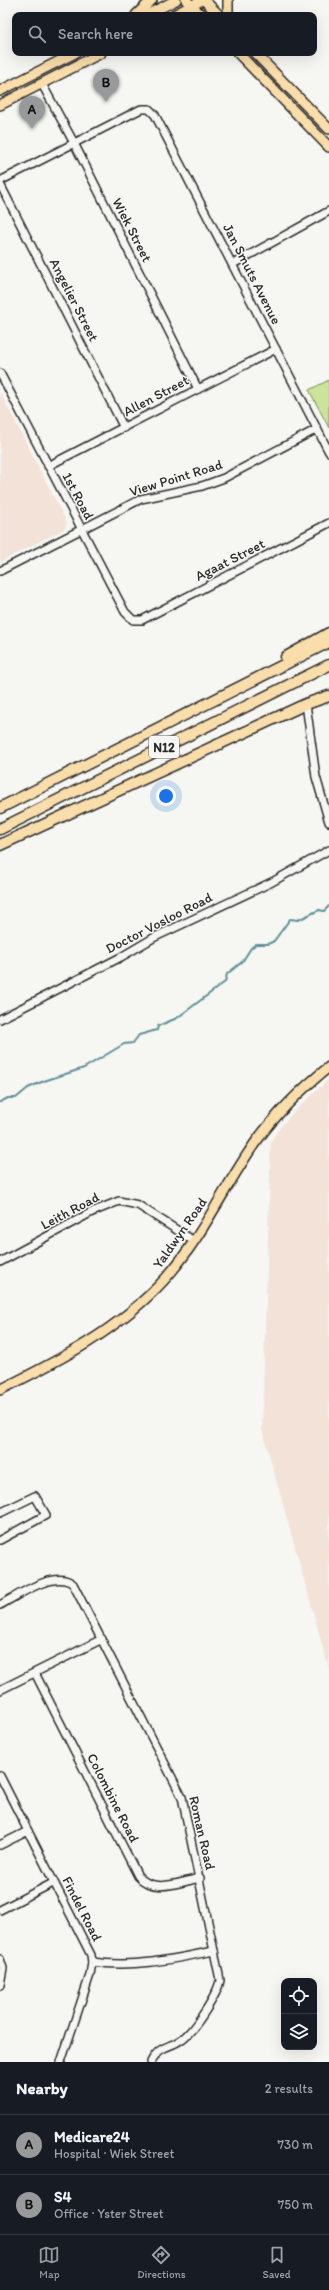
<!DOCTYPE html>
<meta charset="utf-8">
<style>
body{margin:0;font-family:Itim,sans-serif;background:#20242c;color:#f1f3f6}
.controls{position:absolute;right:12px;bottom:12px;display:grid;overflow:hidden;border-radius:8px;box-shadow:0 4px 16px #0002}
.controls button{width:36px;height:36px;display:grid;place-items:center;padding:0;border:0;border-bottom:1px solid #363941;background:#171b24;color:#f1f3f6;font:20px sans-serif}
.you{position:absolute;left:166px;top:796px;width:14px;height:14px;margin:-10px;border:3px solid #fff;border-radius:50%;background:#1a73e8;box-shadow:0 0 0 6px #1a73e833}
.badge{display:grid;place-items:center;width:26px;height:26px;border-radius:50%;background:#98999b;color:#111;font-size:13px;font-weight:700}
.pin{position:absolute;translate:-50% -33px;filter:drop-shadow(0 1px 2px #0008)}
.pin::after{content:'';position:absolute;top:21px;width:14px;height:12px;background:inherit;clip-path:polygon(0 0,100% 0,50% 100%)}
.list{margin:0;padding:0;list-style:none}
h2{display:flex;justify-content:space-between;align-items:center;height:52px;margin:0;padding:0 16px;font-size:17px}
h2 small{font-size:13px;font-weight:400;color:#9ea1a6}
.list li{display:grid;grid-template-columns:26px 1fr auto;gap:12px;align-items:center;box-sizing:border-box;height:60px;padding:0 16px;border-top:1px solid #363941}
.list b{display:block;font-size:15px;white-space:nowrap}
.list p{margin:0;font-size:13px;white-space:nowrap;color:#9ea1a6}
.list em{font-size:13px;font-style:normal;color:#9ea1a6}
.icon{flex:none;width:22px;height:22px;fill:none;stroke:currentColor;stroke-width:2;stroke-linecap:round;stroke-linejoin:round}
.map{position:relative;flex:none;width:329px;height:2062px;overflow:hidden}
.search{position:absolute;background:#171b24;box-shadow:0 4px 16px #0002;left:12px;right:12px;top:12px;height:44px;display:flex;align-items:center;gap:10px;box-sizing:border-box;padding:0 14px;border-radius:8px;color:#9ea1a6;font-size:15px}
.sheet{height:172px;background:#171b24}
nav{display:flex;justify-content:space-around;align-items:center;box-sizing:border-box;height:56px;border-top:1px solid #363941;background:#171b24;font-size:11px;color:#9ea1a6}
nav a{display:grid;justify-items:center;gap:2px}
nav .on{color:#98999b}
.map>svg:first-child{display:block}
.built{fill:#f2e2d8}
.green{fill:#cce49a;stroke:#7c8862}
.lines{fill:none;stroke-linecap:round;stroke-linejoin:round}
.stream{stroke:#609098;stroke-width:2}
.minor-casing{stroke:#2b2b2b;stroke-width:10}
.major-casing{stroke:#2b2b2b;stroke-width:12}
.highway-casing{stroke:#2b2b2b;stroke-width:13}
.minor{stroke:#f6f6f2;stroke-width:7}
.major{stroke:#f9ddab;stroke-width:9}
.highway{stroke:#f9ddab;stroke-width:10}
.labels{text-anchor:middle;dominant-baseline:central;stroke-width:3;stroke-linejoin:round;paint-order:stroke}
.shield{fill:#f6f6f2;stroke:#686867;stroke-width:1}
.shield-label{font-size:13px;font-weight:bold;fill:#2b2b2b}
.street-label{font-size:14px;fill:#2b2b2b;stroke:#f6f6f2}
</style>
<div class="map">
<svg width="329" height="2062" viewBox="0 0 329 2062">
<rect width="100%" height="100%" fill="#f6f6f2"/>
<filter id="ink" filterUnits="userSpaceOnUse"><feTurbulence type="fractalNoise" baseFrequency=".025" numOctaves="2"/><feDisplacementMap in="SourceGraphic" scale="8" xChannelSelector="R" yChannelSelector="G"/><feConvolveMatrix kernelMatrix="1 2 1 2 8 2 1 2 1" color-interpolation-filters="sRGB"/></filter>
<g filter="url(#ink)">
<!-- built -->
<g class="built">
<polygon points="0,392 67,523 64,529 0,562"/>
<polygon points="329,1079 329,1669 262,1429 271,1142 276,1133 291,1115"/>
</g>
<!-- green -->
<polygon class="green" points="329,380 329,428 309,390"/>
<g class="lines">
<!-- stream -->
<polyline class="stream" points="0,1102 8,1098 16,1098 28,1088 44,1081 84,1068 124,1044 133,1043 139,1035 157,1030 158,1026 177,1018 225,982 227,974 242,962 251,948 256,944 268,944 274,941 290,919 298,920 319,910 324,911 329,906"/>
<!-- minor casing -->
<g class="minor-casing">
<g id="minor">
<polyline points="42,84 74,143 198,389"/>
<polyline points="0,181 141,109 149,109 155,115 329,452"/>
<polyline points="0,184 124,428"/>
<polyline points="233,264 329,211"/>
<polyline points="0,373 125,612 133,620 142,620 329,523"/>
<polyline points="48,466 276,349"/>
<polyline points="0,571 141,499 202,486 224,478 317,429"/>
<polyline points="306,704 316,777 329,822"/>
<polyline points="0,1019 121,957 155,937 272,882 329,850"/>
<polyline points="0,1262 92,1212 119,1201 138,1205 194,1241"/>
<polyline points="0,1513 35,1496 46,1515 0,1540"/>
<path d="M0,1605C17,1596 55,1569 73,1584L182,1797L220,1980C218,1994 194,2031 182,2039C169,2049 160,2044 151,2062"/>
<path d="M35,1673L138,1876C153,1894 180,1882 200,1878"/>
<polyline points="0,1690 102,1639"/>
<polyline points="0,1776 91,1955 92,1962 90,1975 61,2062"/>
<polyline points="0,1845 28,1831"/>
<polyline points="0,1910 53,1883"/>
<polyline points="0,1959 3,1968 0,1985"/>
<path d="M92,1962C134,1968 174,1959 214,1951"/>
</g>
</g>
<!-- major casing -->
<g class="major-casing">
<g id="major">
<polyline points="186,0 201,15"/>
<polyline points="204,0 219,15"/>
<polyline points="228,0 228,15"/>
<polyline points="136,15 152,0"/>
<polyline points="147,15 176,0"/>
<polyline points="174,15 202,0"/>
<polyline points="238,53 329,147"/>
<polyline points="255,53 329,129"/>
<polyline points="0,91 75,53"/>
<polyline points="0,105 101,53"/>
<path d="M0,1390C60,1360 119,1330 165,1279C202,1238 224,1187 255,1143C276,1114 301,1089 329,1067"/>
</g>
</g>
<!-- highway casing -->
<g class="highway-casing">
<g id="highway">
<polyline points="286,657 329,633"/>
<polyline points="0,808 329,642"/>
<polyline points="0,829 329,665"/>
<polyline points="0,845 306,704 329,696"/>
</g>
</g>
<!-- minor -->
<use href="#minor" class="minor"/>
<!-- major -->
<use href="#major" class="major"/>
<!-- highway -->
<use href="#highway" class="highway"/>
</g>
</g>
<g class="labels">
<!-- shield labels -->
<rect class="shield" x="149" y="736" width="30" height="22" rx="3"/>
<g class="shield-label">
<text x="164" y="747">N12</text>
</g>
<!-- street labels -->
<g class="street-label">
<text transform="translate(132 230) rotate(63)">Wiek Street</text>
<text transform="translate(252 274) rotate(63)">Jan Smuts Avenue</text>
<text transform="translate(74 300) rotate(63)">Angelier Street</text>
<text transform="translate(156 396) rotate(-28)">Allen Street</text>
<text transform="translate(176 478) rotate(-17)">View Point Road</text>
<text transform="translate(78 496) rotate(62)">1st Road</text>
<text transform="translate(230 560) rotate(-27)">Agaat Street</text>
<text transform="translate(159 923) rotate(-27)">Doctor Vosloo Road</text>
<text transform="translate(70 1211) rotate(-28)">Leith Road</text>
<text transform="translate(180 1233) rotate(-55)">Yaldwyn Road</text>
<text transform="translate(113 1798) rotate(63)">Colombine Road</text>
<text transform="translate(202 1833) rotate(77)">Roman Road</text>
<text transform="translate(82 1909) rotate(63)">Findel Road</text>
</g>
</g>
</svg>
<div class="controls">
<button><svg class="icon" aria-label="locate" viewBox="0 0 24 24"><circle cx="12" cy="12" r="6"/><path d="M12 2v4M12 18v4M2 12h4M18 12h4"/></svg></button>
<button><svg class="icon" aria-label="layers" viewBox="0 0 24 24"><path d="M12 4l9 5-9 5-9-5zM3 14l9 5 9-5"/></svg></button>
</div>
<div class="you"></div>
<div class="pin badge" style="left:32px;top:129px">A</div>
<div class="pin badge" style="left:106px;top:102px">B</div>
<div class="search"><svg class="icon" aria-label="search" viewBox="0 0 24 24"><circle cx="10" cy="10" r="6"/><path d="M15 15l6 6"/></svg>Search here</div>
</div>
<section class="sheet">
<h2>Nearby<small>2 results</small></h2>
<ul class="list">
<li><span class="badge">A</span><div><b>Medicare24</b><p>Hospital · Wiek Street</p></div><em>730 m</em></li>
<li><span class="badge">B</span><div><b>S4</b><p>Office · Yster Street</p></div><em>750 m</em></li>
</ul>
</section>
<nav>
<a class="on"><svg class="icon" aria-label="map" viewBox="0 0 24 24"><path d="M3 6l6-2 6 2 6-2v14l-6 2-6-2-6 2zM9 4v14M15 6v14"/></svg>Map</a>
<a><svg class="icon" aria-label="directions" viewBox="0 0 24 24"><path d="M12 3l9 9-9 9-9-9zM9 14v-3h6M13 9l2 2-2 2"/></svg>Directions</a>
<a><svg class="icon" aria-label="saved" viewBox="0 0 24 24"><path d="M7 4h10v16l-5-4-5 4z"/></svg>Saved</a>
</nav>
